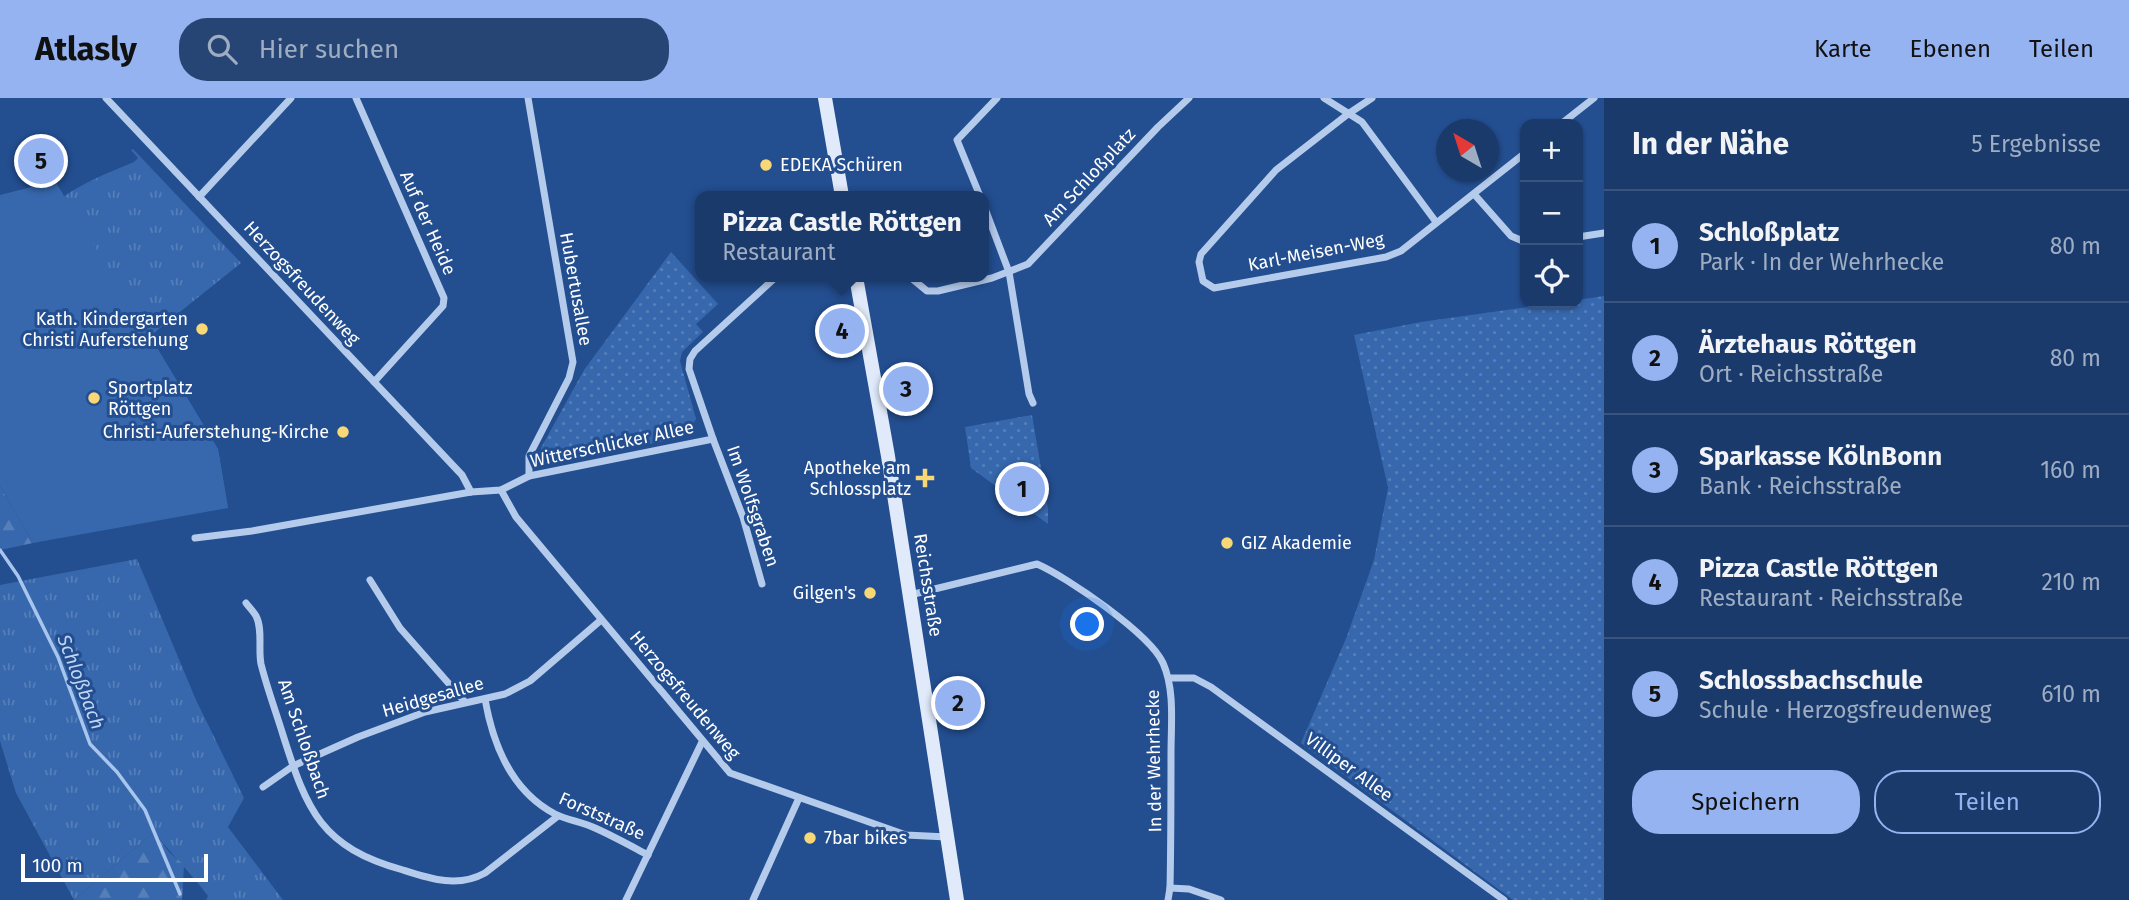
<!DOCTYPE html>
<html lang="de">
<meta charset="utf-8">
<style>
body{margin:0;font-family:"Fira Sans",sans-serif;background:#274574;color:#f1f3f6}
.controls{position:absolute;right:21px;top:21px;display:grid;overflow:hidden;border-radius:14px;box-shadow:0 2px 5px #0004}
.controls button{width:63px;height:63px;display:grid;place-items:center;padding:0;border:0;border-bottom:2px solid #38547f;background:#1a3a6c;color:#f1f3f6;font:35px sans-serif}
.compass{position:absolute;left:1436px;top:21px;width:63px;height:63px;border-radius:50%;background:#1a3a6c;box-shadow:0 2px 5px #0004;rotate:321deg}
.scale{position:absolute;left:21px;bottom:18px;width:187px;box-sizing:border-box;padding-left:7px;border:4px solid #fff;border-top:0;font-size:19px;line-height:24px;white-space:nowrap;color:#fff;-webkit-text-stroke:5px #234e90;paint-order:stroke}
.you{position:absolute;left:1088px;top:527px;width:24px;height:24px;margin:-18px;border:5px solid #fff;border-radius:50%;background:#1a73e8;box-shadow:0 0 0 10px #1a73e833}
.badge{display:grid;place-items:center;width:46px;height:46px;border-radius:50%;background:#95b2f1;color:#111;font-size:23px;font-weight:700}
.pin{position:absolute;translate:-50% -50%;border:4px solid #fff;box-shadow:0 2px 7px #0006}
.popup{position:absolute;left:695px;top:93px;width:294px;height:91px;box-sizing:border-box;display:grid;place-content:center;border-radius:14px;background:#1a3a6c;filter:drop-shadow(0 2px 5px #0005);font-size:23px;white-space:nowrap;color:#9fadc2}
.popup b{font-size:26px;color:#f1f3f6}
.popup::after{content:'';position:absolute;left:50%;top:100%;margin-left:-14px;border:14px solid transparent;border-top-color:#1a3a6c}
.list{margin:0;padding:0;list-style:none}
h2{display:flex;justify-content:space-between;align-items:center;height:91px;margin:0;padding:0 28px;font-size:30px}
h2 small{font-size:23px;font-weight:400;color:#9fadc2}
.list li{display:grid;grid-template-columns:46px 1fr auto;gap:21px;align-items:center;box-sizing:border-box;height:112px;padding:0 28px;border-top:2px solid #38547f}
.list b{display:block;font-size:26px;white-space:nowrap}
.list p{margin:0;font-size:23px;white-space:nowrap;color:#9fadc2}
.list em{font-size:23px;font-style:normal;color:#9fadc2}
.actions{display:flex;gap:14px;padding:21px 28px}
.actions a{flex:1;padding:16px 0;border:2px solid #95b2f1;border-radius:28px;text-align:center;font-size:24px;color:#95b2f1}
.actions .main{background:#95b2f1;color:#111}
.icon{flex:none;width:38px;height:38px;fill:none;stroke:currentColor;stroke-width:2;stroke-linecap:round;stroke-linejoin:round}
.map{position:relative;flex:none;width:1604px;height:802px;overflow:hidden}
header{display:flex;align-items:center;gap:42px;box-sizing:border-box;height:98px;padding:0 35px;background:#95b2f1;color:#111}
header strong{font-size:33px}
nav{display:flex;gap:38px;margin-inline-start:auto;font-size:24px}
.search{width:490px;height:63px;background:#274574;display:flex;align-items:center;gap:18px;box-sizing:border-box;padding:0 24px;border-radius:28px;color:#9fadc2;font-size:26px}
main{display:flex}
aside{flex:1;background:#1a3a6c}
.map>svg:first-child{display:block}
.grass{fill:url(#grass-tufts)}
.forest{fill:url(#forest-firs)}
.park{fill:url(#park-dots)}
.pitch{fill:#3768ad}
.lines{fill:none;stroke-linecap:round;stroke-linejoin:round}
.stream{stroke:#a8c5ed;stroke-width:3.5}
.minor{stroke:#b4cbec;stroke-width:7}
.secondary{stroke:#e0eafa;stroke-width:14}
.poi-dot{fill:#f8d776;stroke:#234e90;stroke-width:2.5}
.labels{text-anchor:middle;dominant-baseline:central;stroke-width:6;stroke-linejoin:round;paint-order:stroke}
.poi-label{font-size:18px;fill:#fff;stroke:#234e90;text-anchor:start}
.street-label{font-size:18px;fill:#fff;stroke:#234e90}
.water-label{font-size:19px;font-style:italic;fill:#c0d5f3;stroke:#234e90}
</style>
<header>
<strong>Atlasly</strong>
<div class="search"><svg class="icon" aria-label="search" viewBox="0 0 24 24"><circle cx="10" cy="10" r="6"/><path d="M15 15l6 6"/></svg>Hier suchen</div>
<nav><a>Karte</a><a>Ebenen</a><a>Teilen</a></nav>
</header>
<main>
<div class="map">
<svg width="1604" height="802" viewBox="0 0 1604 802">
<defs>
<pattern id="grass-tufts" width="24" height="20" patternUnits="userSpaceOnUse" patternTransform="scale(1.75)"><rect width="24" height="20" fill="#3768ad"/><path d="M3 7l-1-3M5 7V3M7 7l1-3M15 17l-1-3M17 17v-4M19 17l1-3" fill="none" stroke="#557fb9"/></pattern>
<pattern id="forest-firs" width="22" height="20" patternUnits="userSpaceOnUse" patternTransform="scale(1.75)"><rect width="22" height="20" fill="#3768ad"/><path d="M5 1l3.5 6h-7zM16 11l3.5 6h-7z" fill="#557fb9"/></pattern>
<pattern id="park-dots" width="8" height="8" patternUnits="userSpaceOnUse" patternTransform="scale(1.75)"><rect width="8" height="8" fill="#3768ad"/><path d="M2 2h.1M6 6h.1" fill="none" stroke="#557fb9" stroke-width="1.8" stroke-linecap="round"/></pattern>
</defs>
<rect width="100%" height="100%" fill="#234e90"/>
<!-- grass -->
<g class="grass">
<path d="M133,51L241,165L150,238L218,351L228,410L52,107C77,87 105,76 134,64L138,60L131,52Z"/>
<path d="M137,461L196,602L244,700L228,729L283,802H206L208,798C191,775 171,756 154,734L74,802L16,695L0,643V487Z"/>
</g>
<!-- forest -->
<g class="forest">
<polygon points="0,388 33,445 0,452"/>
<polygon points="154,734 169,754 184,767 182,802 74,802"/>
</g>
<!-- park -->
<g class="park">
<polygon points="671,154 718,206 696,226 703,234 682,254 680,263 696,321 689,332 680,340 550,365 541,360 541,350 584,272"/>
<polygon points="1604,198 1604,802 1513,802 1301,645 1347,538 1374,462 1388,390 1354,237 1421,224 1556,205 1578,205 1578,202"/>
<polygon points="1032,317 1048,411 1048,426 971,370 965,329"/>
</g>
<!-- pitch -->
<polygon class="pitch" points="55,83 218,351 228,410 33,445 0,388 0,97"/>
<g class="lines">
<!-- stream -->
<polyline class="stream" points="0,452 18,478 58,559 90,646 117,674 145,712 180,796"/>
<!-- minor -->
<g class="minor">
<polyline points="106,0 462,377 471,394"/>
<polyline points="356,0 444,200 443,208 374,284"/>
<polyline points="528,0 573,264 569,280 529,358 529,378"/>
<polyline points="1324,0 1362,24 1436,124"/>
<polyline points="1372,0 1348,16 1276,72 1201,156 1199,164 1203,183 1214,190 1386,159 1401,153 1525,55"/>
<polyline points="1561,26 1594,0"/>
<polyline points="1474,96 1511,138 1525,144"/>
<polyline points="980,98 957,42 997,0"/>
<polyline points="199,99 291,0"/>
<polyline points="984,108 1009,174 1029,296 1033,305"/>
<polyline points="1578,139 1604,135"/>
<polyline points="910,179 927,193 938,193 992,180 1028,166 1158,29 1189,0"/>
<polyline points="713,341 743,419 762,486"/>
<polyline points="501,392 516,419 730,675 906,737 947,739"/>
<polyline points="195,440 252,433 471,394 501,392 529,378 713,341 689,271 690,261 695,253 776,179"/>
<polyline points="370,482 400,530 465,604"/>
<path d="M910,497L1037,466C1067,479 1150,536 1163,565C1175,592 1171,626 1171,655C1171,700 1171,745 1170,790L1168,802"/>
<path d="M246,505C249,509 254,514 256,518C263,531 258,551 261,566C267,590 276,614 283,637C307,713 321,749 403,772C431,781 458,790 485,775L558,718"/>
<polyline points="1169,580 1194,580 1211,589 1504,802"/>
<path d="M485,601C493,647 511,693 555,716C567,722 582,724 595,730C613,738 631,748 648,757"/>
<polyline points="263,689 293,668 358,639 425,614 505,596 530,583 601,522"/>
<polyline points="1170,790 1189,791 1221,802"/>
<polyline points="626,802 702,644"/>
<polyline points="753,802 799,700"/>
</g>
<!-- secondary -->
<g class="secondary">
<polyline points="825,0 842,98"/>
<polyline points="856,179 888,358 957,802"/>
</g>
</g>
<!-- markers -->
<g class="poi-dot">
<circle cx="766" cy="67" r="7"/>
<circle cx="202" cy="231" r="7"/>
<circle cx="94" cy="300" r="7"/>
<circle cx="343" cy="334" r="7"/>
<path d="M921.5 369.5h7v7h7v7h-7v7h-7v-7h-7v-7h7z"/>
<circle cx="1227" cy="445" r="7"/>
<circle cx="870" cy="495" r="7"/>
<circle cx="810" cy="740" r="7"/>
</g>
<g class="labels">
<!-- poi labels -->
<g class="poi-label">
<text x="780" y="67">EDEKA Schüren</text>
<text x="188" y="221" text-anchor="end">Kath. Kindergarten<tspan x="188" dy="21">Christi Auferstehung</tspan></text>
<text x="108" y="290">Sportplatz<tspan x="108" dy="21">Röttgen</tspan></text>
<text x="329" y="334" text-anchor="end">Christi-Auferstehung-Kirche</text>
<text x="911" y="370" text-anchor="end">Apotheke am<tspan x="911" dy="21">Schlossplatz</tspan></text>
<text x="1241" y="445">GIZ Akademie</text>
<text x="856" y="495" text-anchor="end">Gilgen's</text>
<text x="824" y="740">7bar bikes</text>
</g>
<!-- street labels -->
<g class="street-label">
<text transform="translate(1089 79) rotate(-47)">Am Schloßplatz</text>
<text transform="translate(428 125) rotate(66)">Auf der Heide</text>
<text transform="translate(1316 154) rotate(-11)">Karl-Meisen-Weg</text>
<text transform="translate(302 185) rotate(47)">Herzogsfreudenweg</text>
<text transform="translate(576 191) rotate(80)">Hubertusallee</text>
<text transform="translate(612 346) rotate(-12)">Witterschlicker Allee</text>
<text transform="translate(753 408) rotate(71)">Im Wolfsgraben</text>
<text transform="translate(928 487) rotate(81)">Reichsstraße</text>
<text transform="translate(685 597) rotate(50)">Herzogsfreudenweg</text>
<text transform="translate(433 599) rotate(-16)">Heidgesallee</text>
<text transform="translate(304 641) rotate(71)">Am Schloßbach</text>
<text transform="translate(1154 663) rotate(-91)">In der Wehrhecke</text>
<text transform="translate(1349 669) rotate(36)">Villiper Allee</text>
<text transform="translate(602 718) rotate(24)">Forststraße</text>
</g>
<!-- water labels -->
<g class="water-label">
<text transform="translate(81 584) rotate(69)">Schloßbach</text>
</g>
</g>
</svg>
<div class="controls">
<button>+</button>
<button>−</button>
<button><svg class="icon" aria-label="locate" viewBox="0 0 24 24"><circle cx="12" cy="12" r="6"/><path d="M12 2v4M12 18v4M2 12h4M18 12h4"/></svg></button>
</div>
<svg class="compass" viewBox="-18 -18 36 36"><path d="M0-13l5 13h-10z" fill="#e53935"/><path d="M0 13l5-13h-10z" fill="#9fadc2"/></svg>
<div class="scale">100 m</div>
<div class="you"></div>
<div class="pin badge" style="left:1022px;top:391px">1</div>
<div class="pin badge" style="left:958px;top:605px">2</div>
<div class="pin badge" style="left:906px;top:291px">3</div>
<div class="pin badge" style="left:842px;top:233px">4</div>
<div class="popup"><b>Pizza Castle Röttgen</b>Restaurant</div>
<div class="pin badge" style="left:41px;top:63px">5</div>
</div>
<aside>
<h2>In der Nähe<small>5 Ergebnisse</small></h2>
<ul class="list">
<li><span class="badge">1</span><div><b>Schloßplatz</b><p>Park · In der Wehrhecke</p></div><em>80 m</em></li>
<li><span class="badge">2</span><div><b>Ärztehaus Röttgen</b><p>Ort · Reichsstraße</p></div><em>80 m</em></li>
<li><span class="badge">3</span><div><b>Sparkasse KölnBonn</b><p>Bank · Reichsstraße</p></div><em>160 m</em></li>
<li><span class="badge">4</span><div><b>Pizza Castle Röttgen</b><p>Restaurant · Reichsstraße</p></div><em>210 m</em></li>
<li><span class="badge">5</span><div><b>Schlossbachschule</b><p>Schule · Herzogsfreudenweg</p></div><em>610 m</em></li>
</ul>
<div class="actions"><a class="main">Speichern</a><a>Teilen</a></div>
</aside>
</main>
